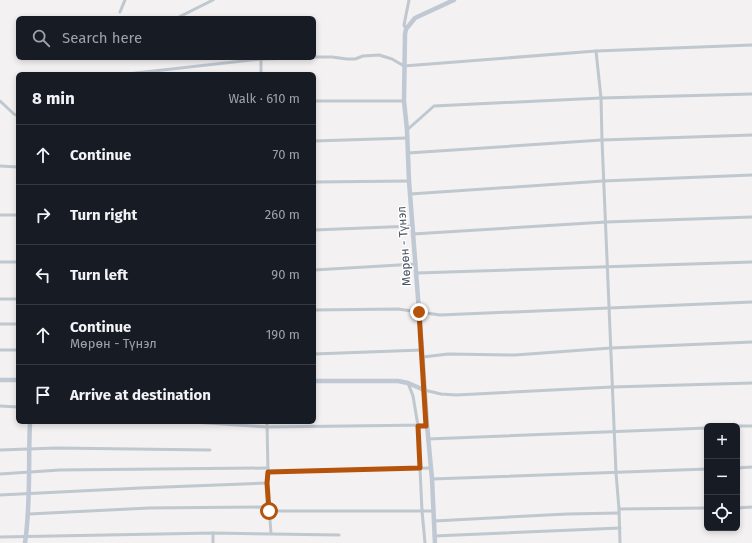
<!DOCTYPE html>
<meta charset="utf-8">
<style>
body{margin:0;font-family:"Fira Sans",sans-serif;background:#242831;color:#f1f3f6}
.controls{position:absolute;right:12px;bottom:12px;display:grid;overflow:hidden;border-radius:6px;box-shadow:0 2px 6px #0003}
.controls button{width:36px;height:36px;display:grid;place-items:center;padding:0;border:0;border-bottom:1px solid #363941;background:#171b24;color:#f1f3f6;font:20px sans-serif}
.stop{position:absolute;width:12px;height:12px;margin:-9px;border:3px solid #b45309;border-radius:50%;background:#fff}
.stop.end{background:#b45309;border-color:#fff;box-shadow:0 1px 4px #0008}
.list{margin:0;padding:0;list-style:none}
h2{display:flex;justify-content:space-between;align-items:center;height:52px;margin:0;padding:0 16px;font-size:17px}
h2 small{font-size:13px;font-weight:400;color:#9ea1a6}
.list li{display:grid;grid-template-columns:26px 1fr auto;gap:12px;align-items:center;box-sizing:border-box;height:60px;padding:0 16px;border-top:1px solid #363941}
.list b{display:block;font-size:15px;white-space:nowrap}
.list p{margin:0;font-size:13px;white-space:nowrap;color:#9ea1a6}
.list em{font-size:13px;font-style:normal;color:#9ea1a6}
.icon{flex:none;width:22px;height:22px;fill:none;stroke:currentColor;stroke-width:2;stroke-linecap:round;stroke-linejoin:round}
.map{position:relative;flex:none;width:752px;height:543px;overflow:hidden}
.search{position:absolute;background:#171b24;box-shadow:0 2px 6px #0003;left:16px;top:16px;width:300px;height:44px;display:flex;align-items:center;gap:10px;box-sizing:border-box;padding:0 14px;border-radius:6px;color:#9ea1a6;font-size:15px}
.panel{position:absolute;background:#171b24;box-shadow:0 2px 6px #0003;left:16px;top:72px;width:300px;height:352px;border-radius:6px}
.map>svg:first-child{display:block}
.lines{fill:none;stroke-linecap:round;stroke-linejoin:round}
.street{stroke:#bfc7cf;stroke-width:3}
.secondary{stroke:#bfc8d3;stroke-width:4.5}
.route{stroke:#b45309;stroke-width:5}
.labels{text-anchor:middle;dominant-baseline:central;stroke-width:3;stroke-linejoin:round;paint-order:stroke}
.street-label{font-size:12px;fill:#49535e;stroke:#fff}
</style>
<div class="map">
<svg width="752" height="543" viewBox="0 0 752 543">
<rect width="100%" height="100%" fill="#f3f1f1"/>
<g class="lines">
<!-- street -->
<g class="street">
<polyline points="120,12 125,0"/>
<polyline points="177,18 213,0"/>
<polyline points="406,29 404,25 409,0"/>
<polyline points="596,51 601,98 602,140 616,473 619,509 620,543"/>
<polyline points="314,57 332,57 347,59 355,59 363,56 379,55 392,59 404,66 596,51 752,45"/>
<polyline points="127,74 261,59 297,58"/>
<polyline points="261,74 261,59"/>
<polyline points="0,101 14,114 18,116"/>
<polyline points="314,101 404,101"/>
<polyline points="407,130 434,106 601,98 752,94"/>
<polyline points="314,141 407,138"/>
<polyline points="408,153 602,140 752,135"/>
<polyline points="0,166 18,167"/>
<polyline points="314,182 409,181"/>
<polyline points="410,194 603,181 752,175"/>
<polyline points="0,215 18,215"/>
<polyline points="314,230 413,226"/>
<polyline points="413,234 606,222 752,217"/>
<polyline points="0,262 18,262"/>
<polyline points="314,270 416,264"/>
<polyline points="417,273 752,262"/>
<polyline points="0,299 18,299"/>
<polyline points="314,310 398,309 440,315 752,302"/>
<polyline points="0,324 18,324"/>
<polyline points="0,350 18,350"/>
<polyline points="314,354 422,350"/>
<polyline points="423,357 448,354 515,355 611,348 752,342"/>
<polyline points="408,383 413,396 418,426 422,511 425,543"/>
<polyline points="424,390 441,394 456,395 612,387 752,383"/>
<polyline points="0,406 18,407"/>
<polyline points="193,422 267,427 427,425"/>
<polyline points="267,422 268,472 267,483 271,533"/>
<polyline points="737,426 752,426"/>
<polyline points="428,439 707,428"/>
<polyline points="0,450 56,448 210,450"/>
<polyline points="737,468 752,467"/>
<polyline points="268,472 431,468"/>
<polyline points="0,474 60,470 268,468"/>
<polyline points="432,479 707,469"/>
<polyline points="0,495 140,488 267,483"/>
<polyline points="737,508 752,507"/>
<polyline points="619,509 707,508"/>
<polyline points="269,511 433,511"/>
<polyline points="29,514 149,508 269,507"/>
<polyline points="434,521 567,514 619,513"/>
<polyline points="213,533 213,543"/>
<polyline points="434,536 620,528"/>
<polyline points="0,537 213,533 339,535"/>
</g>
<!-- secondary -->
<g class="secondary">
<polyline points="0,380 18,380"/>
<polyline points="314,381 398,381 408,383 424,390"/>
<path d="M25,543C31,503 28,462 30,422"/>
<polyline points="435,543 432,479 427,425 422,350 409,181 407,130 404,101 405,34 406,29 415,18 454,0"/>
</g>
</g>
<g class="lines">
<!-- route -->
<polyline class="route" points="269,511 267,483 268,472 420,468 418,426 426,426 419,312"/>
</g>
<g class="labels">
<!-- street labels -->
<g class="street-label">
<text transform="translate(404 246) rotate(-94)">Мөрөн - Түнэл</text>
</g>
</g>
</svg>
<div class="controls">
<button>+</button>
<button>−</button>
<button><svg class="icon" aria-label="locate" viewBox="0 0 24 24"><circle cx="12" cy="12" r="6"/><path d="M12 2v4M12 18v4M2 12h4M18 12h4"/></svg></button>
</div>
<div class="stop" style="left:269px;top:511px"></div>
<div class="stop end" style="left:419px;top:312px"></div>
<div class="search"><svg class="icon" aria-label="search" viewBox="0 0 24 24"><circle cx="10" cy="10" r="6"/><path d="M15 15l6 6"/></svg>Search here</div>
<section class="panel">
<h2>8 min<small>Walk · 610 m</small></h2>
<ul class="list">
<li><svg class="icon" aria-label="ahead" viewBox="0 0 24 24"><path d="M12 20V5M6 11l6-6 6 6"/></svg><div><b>Continue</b></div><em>70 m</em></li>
<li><svg class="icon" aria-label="right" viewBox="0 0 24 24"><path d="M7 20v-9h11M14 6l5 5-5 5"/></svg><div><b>Turn right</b></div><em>260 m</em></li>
<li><svg class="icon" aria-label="left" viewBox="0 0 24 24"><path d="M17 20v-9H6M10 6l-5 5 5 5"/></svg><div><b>Turn left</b></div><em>90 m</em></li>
<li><svg class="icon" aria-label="ahead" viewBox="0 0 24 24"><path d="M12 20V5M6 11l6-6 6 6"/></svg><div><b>Continue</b><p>Мөрөн - Түнэл</p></div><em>190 m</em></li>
<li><svg class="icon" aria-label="arrive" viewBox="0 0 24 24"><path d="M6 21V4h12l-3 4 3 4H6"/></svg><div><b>Arrive at destination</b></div></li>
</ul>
</section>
</div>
